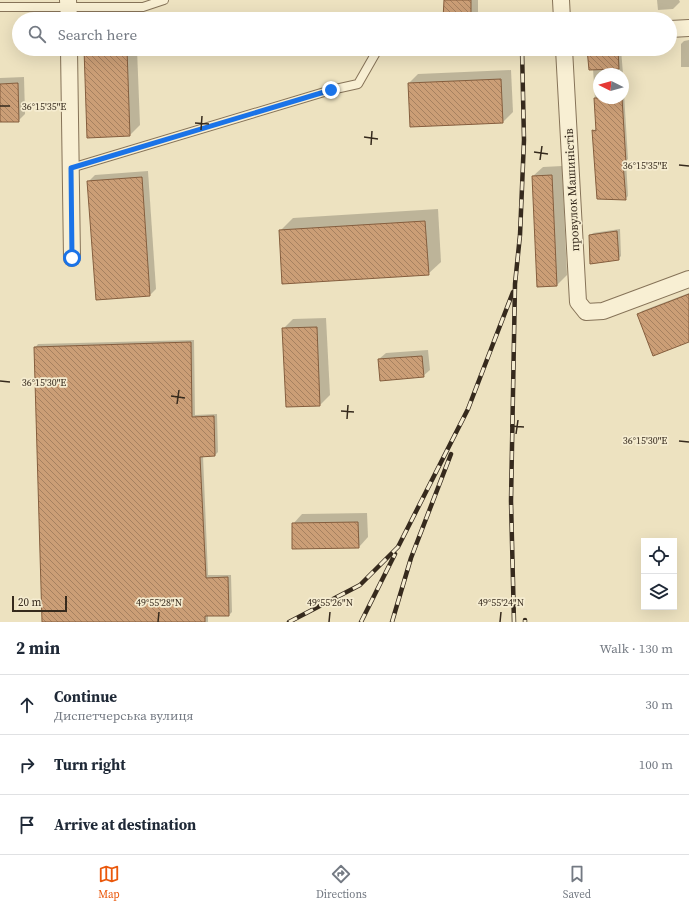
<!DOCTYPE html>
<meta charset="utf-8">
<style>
body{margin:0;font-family:"Source Serif 4",serif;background:#f6f6f7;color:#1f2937}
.controls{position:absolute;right:12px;bottom:12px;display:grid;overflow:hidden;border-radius:0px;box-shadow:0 4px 16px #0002}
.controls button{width:36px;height:36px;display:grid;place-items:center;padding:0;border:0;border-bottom:1px solid #e0e1e3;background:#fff;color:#1f2937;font:20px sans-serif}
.compass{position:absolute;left:593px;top:68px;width:36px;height:36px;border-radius:50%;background:#fff;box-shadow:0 4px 16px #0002;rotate:275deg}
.scale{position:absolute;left:12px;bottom:10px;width:55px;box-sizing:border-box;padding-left:4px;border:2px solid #362a1d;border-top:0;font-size:11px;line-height:14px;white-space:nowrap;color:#362a1d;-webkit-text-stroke:3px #f5ecd0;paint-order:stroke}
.stop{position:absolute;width:12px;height:12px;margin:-9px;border:3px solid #1a73e8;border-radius:50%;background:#fff}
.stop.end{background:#1a73e8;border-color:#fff;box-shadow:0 1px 4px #0008}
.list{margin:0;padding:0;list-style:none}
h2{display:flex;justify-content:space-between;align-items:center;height:52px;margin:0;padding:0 16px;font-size:17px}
h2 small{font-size:13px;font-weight:400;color:#747a83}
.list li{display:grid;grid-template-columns:26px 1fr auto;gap:12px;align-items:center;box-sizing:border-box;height:60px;padding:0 16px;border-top:1px solid #e0e1e3}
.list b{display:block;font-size:15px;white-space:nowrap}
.list p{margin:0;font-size:13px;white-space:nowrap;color:#747a83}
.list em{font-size:13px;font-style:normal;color:#747a83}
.icon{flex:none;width:22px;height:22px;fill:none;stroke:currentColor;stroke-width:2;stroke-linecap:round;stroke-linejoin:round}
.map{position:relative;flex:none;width:689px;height:622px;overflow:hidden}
.search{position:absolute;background:#fff;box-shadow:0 4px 16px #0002;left:12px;right:12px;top:12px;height:44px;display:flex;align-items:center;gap:10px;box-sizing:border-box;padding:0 14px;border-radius:22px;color:#747a83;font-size:15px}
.sheet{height:232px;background:#fff}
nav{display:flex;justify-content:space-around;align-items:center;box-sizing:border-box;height:56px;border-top:1px solid #e0e1e3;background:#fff;font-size:11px;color:#747a83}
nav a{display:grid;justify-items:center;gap:2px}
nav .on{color:#ea580c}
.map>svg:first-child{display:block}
.shadow{fill:#0003}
.building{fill:url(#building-back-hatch);stroke:#855e3e}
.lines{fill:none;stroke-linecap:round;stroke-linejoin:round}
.lane-casing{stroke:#867358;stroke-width:10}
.street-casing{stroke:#867358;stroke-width:18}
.lane{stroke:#f8efd3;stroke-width:8}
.street{stroke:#f8efd3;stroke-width:16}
.rail-casing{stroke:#362a1d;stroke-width:4.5}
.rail{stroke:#f5ecd0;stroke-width:3;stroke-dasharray:9;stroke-linecap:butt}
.route{stroke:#1a73e8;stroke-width:5}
.ticks{fill:none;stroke:#362a1d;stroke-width:1.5}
.labels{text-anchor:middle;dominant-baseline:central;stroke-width:3.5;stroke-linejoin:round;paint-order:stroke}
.street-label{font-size:12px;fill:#362a1d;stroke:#f5ecd0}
.ticks-label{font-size:10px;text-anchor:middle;fill:#362a1d;stroke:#f5ecd0;stroke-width:3.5;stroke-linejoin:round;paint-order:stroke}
</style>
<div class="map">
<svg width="689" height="622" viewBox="0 0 689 622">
<defs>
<pattern id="building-back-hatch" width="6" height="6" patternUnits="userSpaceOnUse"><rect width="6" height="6" fill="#cb9e76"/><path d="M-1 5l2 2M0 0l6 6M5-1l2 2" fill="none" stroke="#a68160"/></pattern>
</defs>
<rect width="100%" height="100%" fill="#ede2c0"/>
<!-- shadow -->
<g class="shadow">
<polygon points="445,0 478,0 478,18 477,19 444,19"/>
<polygon points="657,0 679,0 680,2 673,9 658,10"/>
<polygon points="93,3 135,3 136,19 83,19 83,13"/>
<polygon points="689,40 689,67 681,67 681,44 684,41"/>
<polygon points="85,49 137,49 140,125 130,135 88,137"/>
<polygon points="588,49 621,49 623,74 599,74 599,98 623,98 623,77 628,159 626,161 628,196 625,199 593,131 597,128 593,69"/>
<polygon points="511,70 513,112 503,122 411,126 409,83 418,74"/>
<polygon points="24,77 25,114 18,121 0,121 0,78"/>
<polygon points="562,166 567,275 557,285 538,286 533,176 543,167"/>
<polygon points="148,171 156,289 150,295 88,182 95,175"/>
<polygon points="438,209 441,262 428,274 280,231 293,218"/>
<polygon points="620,229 621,256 618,259 590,236 593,233"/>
<polygon points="689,293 689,341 639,314 642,311"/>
<polygon points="326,318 330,395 320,405 283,329 293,319"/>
<polygon points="194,340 195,415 217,414 218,452 215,455 203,456 208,575 231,575 232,612 229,615 208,615 208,622 43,622 35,348 38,344"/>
<polygon points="428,350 430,370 423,376 379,359 386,353"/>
<polygon points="367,513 368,537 359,547 293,524 302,514"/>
</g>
<!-- building -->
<g class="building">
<polygon points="444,0 471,0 471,19 443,19"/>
<polygon points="84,49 127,49 130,136 87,138"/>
<polygon points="587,49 618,49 619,69 589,70"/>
<polygon points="501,79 503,123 410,127 408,83"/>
<polygon points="18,83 19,122 0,122 0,84"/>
<polygon points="594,98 622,98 626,163 623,163 626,200 597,199 592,130 596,131"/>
<polygon points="552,175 557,286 537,287 532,176"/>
<polygon points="142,177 150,296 96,300 87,181"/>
<polygon points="425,221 429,275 282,284 279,230"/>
<polygon points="617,231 619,260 590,264 589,235"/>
<polygon points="689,294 689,342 653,356 637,314"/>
<polygon points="317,327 320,406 286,407 282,328"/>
<polygon points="191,342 192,417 214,416 215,456 200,457 206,578 228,577 229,616 205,616 205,622 42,622 34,347"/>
<polygon points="422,356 424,377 380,381 378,359"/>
<polygon points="358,522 359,548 292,549 292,523"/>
</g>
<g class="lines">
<!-- lane casing -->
<g class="lane-casing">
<g id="lane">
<polyline points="0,7 143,7 164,0"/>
<polyline points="399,49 425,51"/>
<polyline points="71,168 331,90 358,84 378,49"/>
</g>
</g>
<!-- street casing -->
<g class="street-casing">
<g id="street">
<polyline points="68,0 69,19"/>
<polyline points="561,0 562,19"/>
<polyline points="670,29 689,28"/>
<polyline points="69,49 72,258"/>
<polyline points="564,49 578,302 586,312 603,311 689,279"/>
</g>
</g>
<!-- lane -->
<use href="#lane" class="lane"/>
<!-- street -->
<use href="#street" class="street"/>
<!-- rail casing -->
<g class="rail-casing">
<g id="rail">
<polyline points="525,620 525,622"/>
<polyline points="289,622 360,585 398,547 468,409 513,292"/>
<polyline points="361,622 395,554"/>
<polyline points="392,622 411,558 451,454"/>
<polyline points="514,622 511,501 515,284 520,235 524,140 522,49"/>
</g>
</g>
<!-- rail -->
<use href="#rail" class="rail"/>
</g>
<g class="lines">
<!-- route -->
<polyline class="route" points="72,258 71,168 331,90"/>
</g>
<!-- ticks -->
<path class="ticks" d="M0,106H10M195,123L209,124M201,130L202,116M364,137L378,139M371,145L372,131M534,152L548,154M540,160L542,146M679,165L689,166M0,381L10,382M171,396L185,398M177,404L179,390M341,411L354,412M347,419L348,405M510,426L524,427M516,434L518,420M679,441L689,442M158,622L159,612M329,622L330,612M500,622L501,612"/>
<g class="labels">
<!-- street labels -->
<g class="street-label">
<text transform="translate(572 190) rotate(-93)">провулок Машиністів</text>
</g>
</g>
<g class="ticks-label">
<text x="44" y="110">36°15'35"E</text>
<text x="645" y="169">36°15'35"E</text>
<text x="44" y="386">36°15'30"E</text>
<text x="645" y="444">36°15'30"E</text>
<text x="159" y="606">49°55'28"N</text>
<text x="330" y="606">49°55'26"N</text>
<text x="501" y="606">49°55'24"N</text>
</g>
</svg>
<div class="controls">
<button><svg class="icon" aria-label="locate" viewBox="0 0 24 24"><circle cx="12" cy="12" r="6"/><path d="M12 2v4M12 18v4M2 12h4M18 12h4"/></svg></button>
<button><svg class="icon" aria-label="layers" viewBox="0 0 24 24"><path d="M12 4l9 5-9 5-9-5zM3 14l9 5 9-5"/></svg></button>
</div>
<svg class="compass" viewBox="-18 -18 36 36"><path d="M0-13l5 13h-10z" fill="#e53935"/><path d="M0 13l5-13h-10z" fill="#747a83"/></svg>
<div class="scale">20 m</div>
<div class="stop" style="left:72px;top:258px"></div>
<div class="stop end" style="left:331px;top:90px"></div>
<div class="search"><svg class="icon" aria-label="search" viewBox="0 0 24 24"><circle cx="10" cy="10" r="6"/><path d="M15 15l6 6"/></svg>Search here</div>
</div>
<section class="sheet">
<h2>2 min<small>Walk · 130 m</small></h2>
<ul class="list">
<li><svg class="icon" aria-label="ahead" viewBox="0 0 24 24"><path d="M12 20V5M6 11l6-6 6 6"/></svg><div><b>Continue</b><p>Диспетчерська вулиця</p></div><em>30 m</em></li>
<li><svg class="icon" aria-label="right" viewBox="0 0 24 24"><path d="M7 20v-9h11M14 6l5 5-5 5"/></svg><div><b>Turn right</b></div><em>100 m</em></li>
<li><svg class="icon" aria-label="arrive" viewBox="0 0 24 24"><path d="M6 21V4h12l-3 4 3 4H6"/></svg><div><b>Arrive at destination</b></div></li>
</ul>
</section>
<nav>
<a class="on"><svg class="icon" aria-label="map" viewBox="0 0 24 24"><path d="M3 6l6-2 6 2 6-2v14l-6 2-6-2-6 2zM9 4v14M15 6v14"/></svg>Map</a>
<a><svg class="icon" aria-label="directions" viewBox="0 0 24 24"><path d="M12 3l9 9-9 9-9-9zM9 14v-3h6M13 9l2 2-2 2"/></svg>Directions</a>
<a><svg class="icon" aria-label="saved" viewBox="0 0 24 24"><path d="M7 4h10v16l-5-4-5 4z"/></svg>Saved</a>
</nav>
